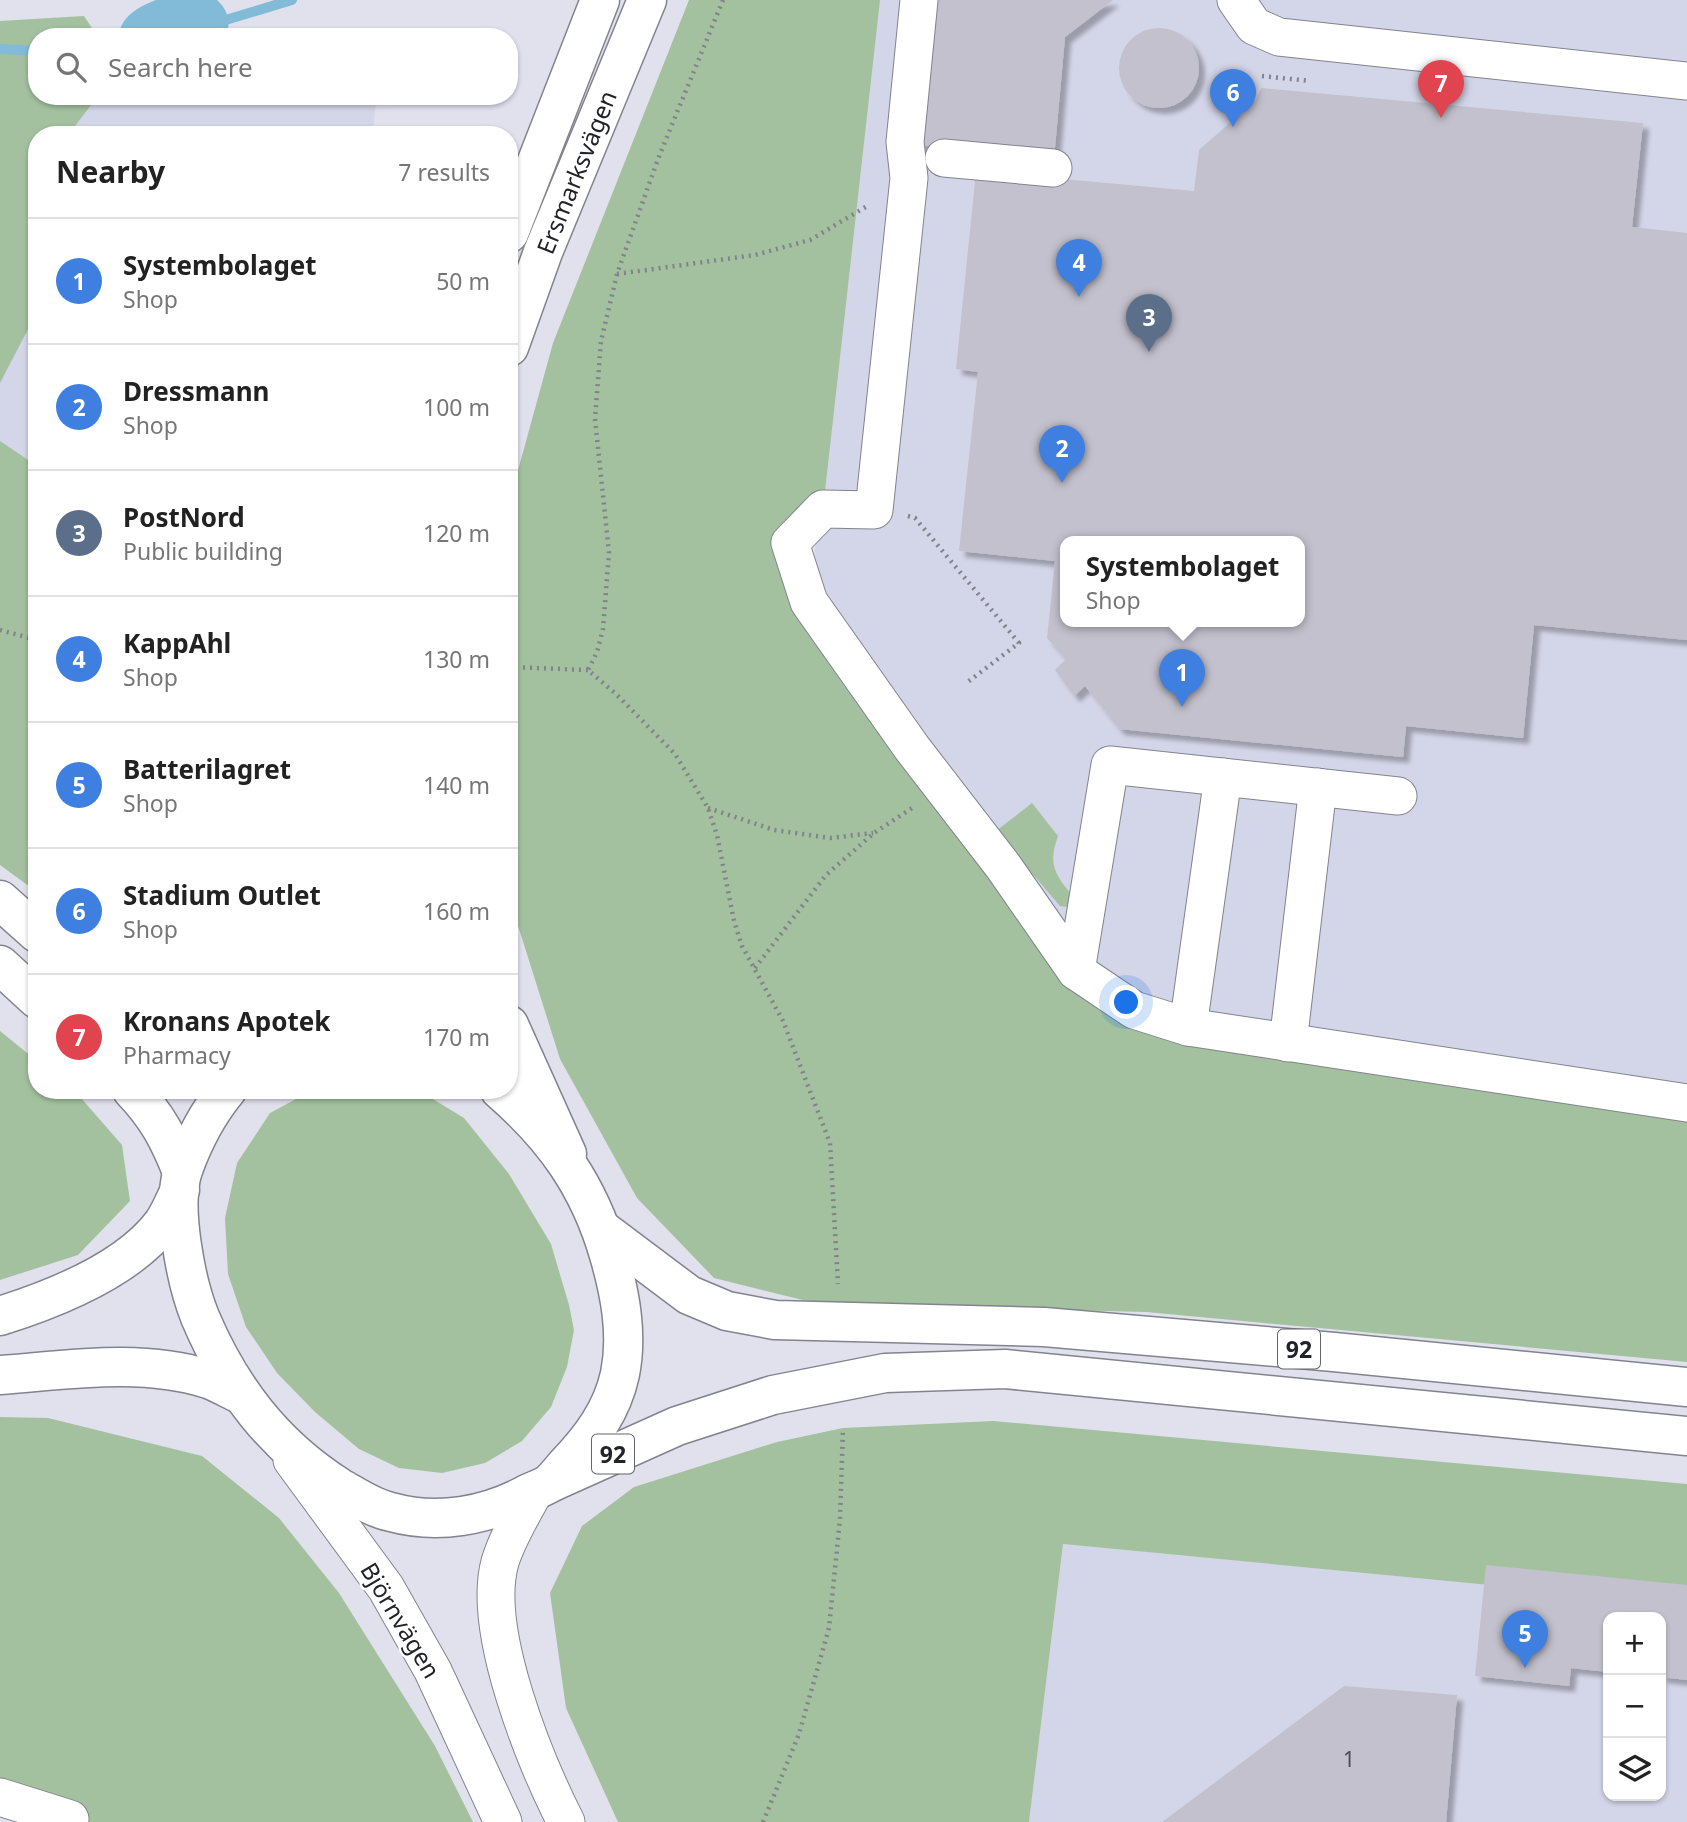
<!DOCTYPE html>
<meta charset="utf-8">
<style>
body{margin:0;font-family:"Noto Sans",sans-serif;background:#f6f6f6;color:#222}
.controls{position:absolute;right:21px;bottom:21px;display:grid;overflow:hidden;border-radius:14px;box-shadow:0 2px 5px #0004}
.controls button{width:63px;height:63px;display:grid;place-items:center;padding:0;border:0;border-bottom:2px solid #e0e0e0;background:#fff;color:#222;font:35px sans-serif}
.you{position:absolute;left:1127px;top:1003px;width:24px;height:24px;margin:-18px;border:5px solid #fff;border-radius:50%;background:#1a73e8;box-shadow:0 0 0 10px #1a73e833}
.badge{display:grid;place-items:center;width:46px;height:46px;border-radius:50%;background:#0f766e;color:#fff;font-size:23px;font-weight:700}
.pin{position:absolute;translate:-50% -58px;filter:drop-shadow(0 2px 4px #0008)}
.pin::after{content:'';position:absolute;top:37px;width:24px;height:21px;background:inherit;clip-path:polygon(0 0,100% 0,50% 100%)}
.popup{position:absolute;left:1060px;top:536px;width:245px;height:91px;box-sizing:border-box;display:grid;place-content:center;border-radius:14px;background:#fff;filter:drop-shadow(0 2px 5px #0005);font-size:23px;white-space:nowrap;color:#767676}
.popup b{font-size:26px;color:#222}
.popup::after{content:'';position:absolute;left:50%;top:100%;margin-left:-14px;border:14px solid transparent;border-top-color:#fff}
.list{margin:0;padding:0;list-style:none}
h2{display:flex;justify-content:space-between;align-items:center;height:91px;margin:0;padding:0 28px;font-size:30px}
h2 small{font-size:23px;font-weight:400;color:#767676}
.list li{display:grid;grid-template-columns:46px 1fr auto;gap:21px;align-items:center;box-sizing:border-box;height:126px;padding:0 28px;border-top:2px solid #e0e0e0}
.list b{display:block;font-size:26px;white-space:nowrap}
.list p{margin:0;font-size:23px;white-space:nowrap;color:#767676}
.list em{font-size:23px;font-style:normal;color:#767676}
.icon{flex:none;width:38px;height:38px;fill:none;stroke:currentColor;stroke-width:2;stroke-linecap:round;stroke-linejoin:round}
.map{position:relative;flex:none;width:1687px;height:1822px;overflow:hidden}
.search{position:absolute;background:#fff;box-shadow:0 2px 5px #0004;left:28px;top:28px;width:490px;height:77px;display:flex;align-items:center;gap:18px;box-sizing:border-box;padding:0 24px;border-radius:28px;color:#767676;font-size:26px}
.panel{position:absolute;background:#fff;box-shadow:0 2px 5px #0004;left:28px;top:126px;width:490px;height:973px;border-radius:28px}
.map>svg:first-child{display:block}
.built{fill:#d3d5e8;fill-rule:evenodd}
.green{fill:#a3c19f}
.water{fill:#82bbd7}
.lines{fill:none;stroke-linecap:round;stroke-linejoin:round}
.stream{stroke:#82bbd7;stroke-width:10}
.building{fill:#c3c1cd;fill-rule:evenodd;filter:url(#shadow)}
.minor-casing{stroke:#82838e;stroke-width:39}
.major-casing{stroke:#82838e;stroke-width:41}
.highway-casing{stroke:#82838e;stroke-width:41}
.path{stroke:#81828a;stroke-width:4.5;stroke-dasharray:2 5;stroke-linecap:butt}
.minor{stroke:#fff;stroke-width:37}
.major{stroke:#fff;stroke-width:38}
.highway{stroke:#fff;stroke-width:38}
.labels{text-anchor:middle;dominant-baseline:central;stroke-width:5;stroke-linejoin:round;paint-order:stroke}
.number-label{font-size:21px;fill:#4a4a50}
.shield{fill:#fff;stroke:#646568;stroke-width:2}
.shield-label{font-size:23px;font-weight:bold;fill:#222327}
.street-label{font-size:24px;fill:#222327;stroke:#fff}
</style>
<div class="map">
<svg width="1687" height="1822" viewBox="0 0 1687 1822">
<defs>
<filter id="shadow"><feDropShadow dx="6" dy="6" stdDeviation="2" flood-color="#0004"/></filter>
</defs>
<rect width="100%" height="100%" fill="#e0e1ed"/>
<!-- built -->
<g class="built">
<path d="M878,0H1687V1103L1288,1043L1076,971L809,602ZM1065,541H1299V621H1065Z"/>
<polygon points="0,44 37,96 377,96 372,135 37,135 37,690 0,659"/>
<path d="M1063,1544L1687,1604V1822H1029ZM1608,1617H1661V1796H1608Z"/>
</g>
<!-- green -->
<g class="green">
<polygon points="689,0 880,0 823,509 790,543 912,748 1134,1010 1687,1103 1687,1362 1146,1312 819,1304 714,1278 637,1198 560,1059 509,897 509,503 553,343"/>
<polygon points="84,16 98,37 37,37 37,96 98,96 68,135 37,135 37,312 0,383 0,21"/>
<polygon points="0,441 37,466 37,892 0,865"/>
<path d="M1032,803L1058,836C1047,866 1056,875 1074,898L1067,907L1060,906L996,831Z"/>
<polygon points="0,1031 37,1061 37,1090 74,1090 122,1145 130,1201 78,1255 0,1280"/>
<polygon points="313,1090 418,1090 464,1118 509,1174 551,1244 569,1305 574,1330 567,1367 551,1407 522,1441 485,1463 442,1473 399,1468 359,1449 315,1412 277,1373 246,1327 228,1274 225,1218 237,1163 270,1113"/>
<polygon points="0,1417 48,1418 202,1456 279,1518 339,1593 435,1746 473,1822 69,1822 0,1797"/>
<polygon points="993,1421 1687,1484 1687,1604 1063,1544 1029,1822 618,1822 566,1708 550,1593 582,1526 634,1487 777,1442 843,1428"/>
</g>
<!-- water -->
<path class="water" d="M156,0H217C228,10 233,25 224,37H118C121,16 138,7 156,0Z"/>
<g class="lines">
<!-- stream -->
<g class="stream">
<polyline points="229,19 292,0"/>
<polyline points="110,37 118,35"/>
<polyline points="0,49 37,51"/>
</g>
</g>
<!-- building -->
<g class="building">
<polygon points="930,0 1113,0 1065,37 1054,158 917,145"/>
<circle cx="1159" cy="68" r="40"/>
<path d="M1261,88L1643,123L1632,227L1687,233V640L1534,625L1523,738L1406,726L1403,757L1119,729L1085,686L1074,696L1055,670L1066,659L1047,638L1055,561L959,551L978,372L956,369L976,171L1194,191L1199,150L1256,100ZM1065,541H1299V621H1065Z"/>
<polygon points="1486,1565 1687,1585 1687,1680 1661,1677 1661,1617 1608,1617 1608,1672 1571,1668 1569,1686 1475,1676"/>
<polygon points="1344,1686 1457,1695 1446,1822 1162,1822"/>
</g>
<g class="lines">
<!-- minor casing -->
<g class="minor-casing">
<g id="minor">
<polyline points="919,0 905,142 909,178 874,510 823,509 790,543 809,602 912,748 1003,866 1076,971 1134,1010 1188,1027 1687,1103"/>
<polyline points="1236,0 1254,26 1279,37 1687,81"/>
<polyline points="944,158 1053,168"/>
<polyline points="1076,971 1110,765 1398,796"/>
<polyline points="1188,1027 1223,777"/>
<polyline points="1288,1043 1318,787"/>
<polyline points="292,1460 386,1588 433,1671 503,1822"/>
<path d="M535,1490C523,1513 508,1536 500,1562C481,1630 535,1761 566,1822"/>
<polyline points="0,1797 70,1819 69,1822"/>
</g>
</g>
<!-- major casing -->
<g class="major-casing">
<g id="major">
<polyline points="509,233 600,0"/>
<polyline points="509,347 543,252 647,0"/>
<polyline points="509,1025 567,1154"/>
<path d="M0,1316C54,1299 128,1270 163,1223C170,1213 175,1200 180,1190"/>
<path d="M0,1375C68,1370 141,1358 208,1379C219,1383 231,1390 242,1395"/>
</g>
</g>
<!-- highway casing -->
<g class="highway-casing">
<g id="highway">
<polyline points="0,900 37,933"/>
<polyline points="0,965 37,999"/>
<path d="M132,1090C157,1116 169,1139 182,1172"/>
<path d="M227,1090C208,1113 193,1142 183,1170C171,1207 186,1282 200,1317C230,1388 273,1445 339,1487C355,1496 372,1508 391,1512C438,1525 487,1516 529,1493C536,1490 544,1487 550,1483C555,1478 560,1472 565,1466C591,1439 612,1411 620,1374C628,1334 620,1293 609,1255C589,1186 554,1137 500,1090"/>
<polyline points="601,1229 689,1295 727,1311 775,1320 1044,1327 1334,1352 1687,1387"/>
<polyline points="550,1483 677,1426 773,1395 885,1373 1005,1369 1687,1436"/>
</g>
</g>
<!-- path -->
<g class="path">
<polyline points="723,0 658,159 617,274 601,341 595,419 609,553 603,629 597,652 588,670 616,694 675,754 708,808 717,835 734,921 742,946 783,1021 830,1143 838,1284"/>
<polyline points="1262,76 1310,81"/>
<polyline points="617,274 755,255 810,240 869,205"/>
<polyline points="908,516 915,518 1019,643 965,684"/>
<polyline points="0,630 37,640"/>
<polyline points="509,667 588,670"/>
<polyline points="708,808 774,830 830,838 873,833"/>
<polyline points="755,968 826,875 874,833 912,808"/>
<polyline points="763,1822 799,1734 829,1628 840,1519 843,1428"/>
</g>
<!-- minor -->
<use href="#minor" class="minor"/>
<!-- major -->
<use href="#major" class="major"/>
<!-- highway -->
<use href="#highway" class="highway"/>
</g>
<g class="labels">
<!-- number labels -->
<g class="number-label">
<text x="1349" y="1759">1</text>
</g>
<!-- shield labels -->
<g class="shield">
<rect x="1278" y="1329.5" width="42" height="39" rx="5"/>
<rect x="592" y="1434.5" width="42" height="39" rx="5"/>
</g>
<g class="shield-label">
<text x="1299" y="1349">92</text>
<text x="613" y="1454">92</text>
</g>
<!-- street labels -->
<g class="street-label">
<text transform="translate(576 172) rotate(-68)">Ersmarksvägen</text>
<text transform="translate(401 1620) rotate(59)">Björnvägen</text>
</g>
</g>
</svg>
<div class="controls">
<button>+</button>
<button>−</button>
<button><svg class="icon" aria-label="layers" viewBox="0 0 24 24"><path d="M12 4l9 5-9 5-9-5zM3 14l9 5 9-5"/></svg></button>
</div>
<div class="you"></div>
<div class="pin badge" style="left:1182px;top:707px;background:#3f7fe0">1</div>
<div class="popup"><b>Systembolaget</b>Shop</div>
<div class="pin badge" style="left:1062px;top:483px;background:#3f7fe0">2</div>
<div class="pin badge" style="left:1149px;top:352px;background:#5c6f8a">3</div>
<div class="pin badge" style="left:1079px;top:297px;background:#3f7fe0">4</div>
<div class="pin badge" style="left:1525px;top:1668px;background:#3f7fe0">5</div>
<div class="pin badge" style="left:1233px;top:127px;background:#3f7fe0">6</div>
<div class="pin badge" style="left:1441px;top:118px;background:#e0444e">7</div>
<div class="search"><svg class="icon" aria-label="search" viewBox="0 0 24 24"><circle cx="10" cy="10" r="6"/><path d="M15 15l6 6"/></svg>Search here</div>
<section class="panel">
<h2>Nearby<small>7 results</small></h2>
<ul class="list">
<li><span class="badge" style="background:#3f7fe0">1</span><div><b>Systembolaget</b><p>Shop</p></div><em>50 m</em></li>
<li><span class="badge" style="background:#3f7fe0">2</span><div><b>Dressmann</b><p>Shop</p></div><em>100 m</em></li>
<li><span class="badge" style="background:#5c6f8a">3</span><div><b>PostNord</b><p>Public building</p></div><em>120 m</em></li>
<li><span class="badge" style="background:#3f7fe0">4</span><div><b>KappAhl</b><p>Shop</p></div><em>130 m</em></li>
<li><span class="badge" style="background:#3f7fe0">5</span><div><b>Batterilagret</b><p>Shop</p></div><em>140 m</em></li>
<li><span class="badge" style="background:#3f7fe0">6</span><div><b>Stadium Outlet</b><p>Shop</p></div><em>160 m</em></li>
<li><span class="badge" style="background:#e0444e">7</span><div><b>Kronans Apotek</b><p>Pharmacy</p></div><em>170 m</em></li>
</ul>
</section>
</div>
